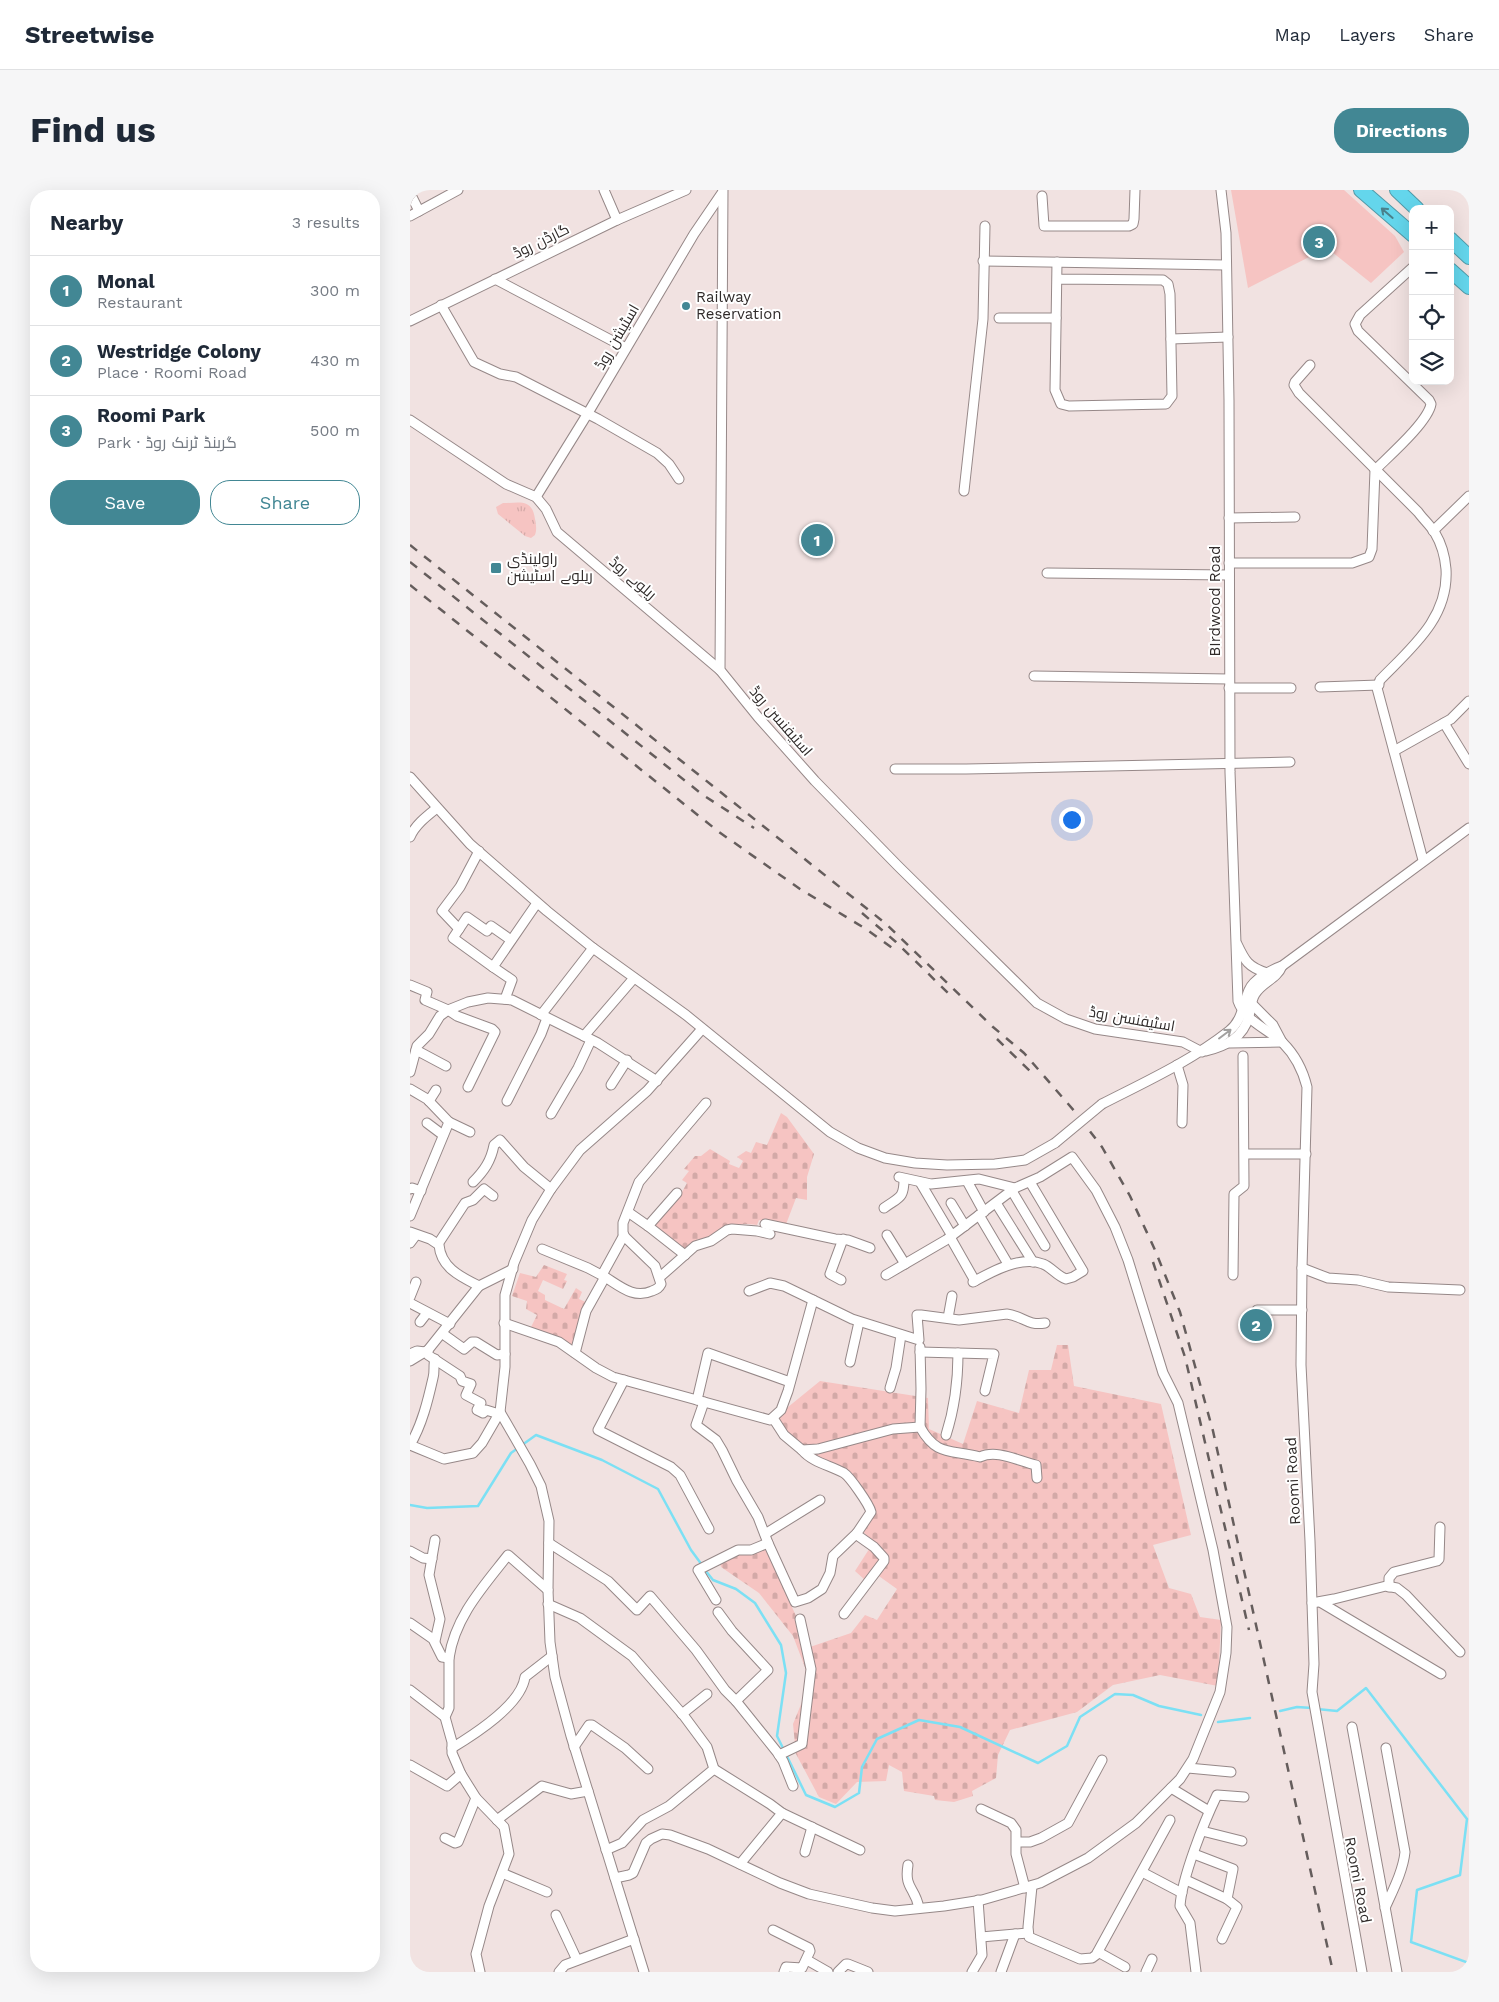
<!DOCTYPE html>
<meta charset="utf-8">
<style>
body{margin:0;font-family:"Work Sans",Cairo,sans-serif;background:#f6f6f7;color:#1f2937}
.controls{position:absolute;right:15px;top:15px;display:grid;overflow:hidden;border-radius:10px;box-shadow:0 5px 20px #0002}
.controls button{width:45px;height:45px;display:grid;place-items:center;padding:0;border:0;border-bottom:1px solid #e0e1e3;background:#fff;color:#1f2937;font:25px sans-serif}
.you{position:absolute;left:661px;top:629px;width:18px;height:18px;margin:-12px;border:4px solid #fff;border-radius:50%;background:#1a73e8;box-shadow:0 0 0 8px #1a73e833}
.badge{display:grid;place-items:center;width:32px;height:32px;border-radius:50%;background:#428794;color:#fff;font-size:16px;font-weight:700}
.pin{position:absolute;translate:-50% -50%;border:2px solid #fff;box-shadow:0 1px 5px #0006}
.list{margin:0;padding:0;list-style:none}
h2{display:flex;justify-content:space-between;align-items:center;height:65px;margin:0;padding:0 20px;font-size:21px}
h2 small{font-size:16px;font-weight:400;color:#747a83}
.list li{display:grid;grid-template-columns:32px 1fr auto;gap:15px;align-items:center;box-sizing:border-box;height:70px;padding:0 20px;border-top:1px solid #e0e1e3}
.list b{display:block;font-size:19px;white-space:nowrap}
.list p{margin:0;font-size:16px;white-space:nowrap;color:#747a83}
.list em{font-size:16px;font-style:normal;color:#747a83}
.actions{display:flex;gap:10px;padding:15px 20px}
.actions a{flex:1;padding:11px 0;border:1px solid #428794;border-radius:20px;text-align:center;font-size:18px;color:#428794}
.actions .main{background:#428794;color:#fff}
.icon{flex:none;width:28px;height:28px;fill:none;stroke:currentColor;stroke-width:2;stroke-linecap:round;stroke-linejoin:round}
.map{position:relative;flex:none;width:1059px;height:1782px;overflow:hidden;border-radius:20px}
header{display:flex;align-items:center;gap:30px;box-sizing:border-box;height:70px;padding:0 25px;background:#fff;border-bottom:1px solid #e0e1e3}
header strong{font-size:24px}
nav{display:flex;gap:28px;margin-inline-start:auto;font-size:18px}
.intro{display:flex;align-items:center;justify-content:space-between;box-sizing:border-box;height:120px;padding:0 30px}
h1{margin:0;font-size:35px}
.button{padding:12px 22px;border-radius:20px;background:#428794;color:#fff;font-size:18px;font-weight:700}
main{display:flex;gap:30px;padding:0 30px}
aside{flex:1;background:#fff;border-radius:20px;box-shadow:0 5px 20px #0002}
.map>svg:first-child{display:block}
.grass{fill:url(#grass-tufts)}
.cemetery{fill:url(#cemetery-stones)}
.park{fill:#f6c4c2}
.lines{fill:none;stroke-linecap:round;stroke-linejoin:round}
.stream{stroke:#7ce0f4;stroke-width:2.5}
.minor-casing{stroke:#968888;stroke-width:11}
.highway-casing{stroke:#529aa8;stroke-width:16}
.minor{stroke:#fff;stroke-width:9}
.highway{stroke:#64d6ec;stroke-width:14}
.rail{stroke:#655d5c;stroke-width:2.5;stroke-dasharray:9 9;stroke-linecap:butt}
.minor-bridge-casing{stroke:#968888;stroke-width:11;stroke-linecap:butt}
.minor-bridge{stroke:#fff;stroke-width:9}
.oneway{stroke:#4a808b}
.oneway2{stroke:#a2a09f}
.poi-dot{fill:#428794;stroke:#fff;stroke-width:2}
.labels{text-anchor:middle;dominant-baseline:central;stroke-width:4;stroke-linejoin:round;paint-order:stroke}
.street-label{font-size:15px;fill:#302b2a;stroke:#fff}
.poi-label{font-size:15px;fill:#302b2a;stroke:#fff;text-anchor:start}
</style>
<header>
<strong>Streetwise</strong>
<nav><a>Map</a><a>Layers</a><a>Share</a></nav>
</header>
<div class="intro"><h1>Find us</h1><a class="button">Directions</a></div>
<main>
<aside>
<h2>Nearby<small>3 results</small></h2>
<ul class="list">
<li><span class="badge">1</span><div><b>Monal</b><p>Restaurant</p></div><em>300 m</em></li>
<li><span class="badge">2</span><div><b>Westridge Colony</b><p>Place · Roomi Road</p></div><em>430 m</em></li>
<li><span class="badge">3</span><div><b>Roomi Park</b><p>Park · گرینڈ ٹرنک روڈ</p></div><em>500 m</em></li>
</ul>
<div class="actions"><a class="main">Save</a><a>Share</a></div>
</aside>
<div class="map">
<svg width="1059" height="1782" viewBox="0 0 1059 1782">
<defs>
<pattern id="grass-tufts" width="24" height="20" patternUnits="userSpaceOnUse" patternTransform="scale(1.25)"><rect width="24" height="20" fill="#f6c4c2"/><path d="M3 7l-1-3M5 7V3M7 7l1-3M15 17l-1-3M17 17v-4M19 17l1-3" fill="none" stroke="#d3a9a7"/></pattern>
<pattern id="cemetery-stones" width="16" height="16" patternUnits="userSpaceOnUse" patternTransform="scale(1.25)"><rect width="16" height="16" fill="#f6c4c2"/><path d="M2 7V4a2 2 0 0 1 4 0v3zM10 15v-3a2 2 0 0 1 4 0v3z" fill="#d3a9a7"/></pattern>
</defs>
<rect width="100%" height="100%" fill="#f1e2e1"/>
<!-- grass -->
<path class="grass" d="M93,313C110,313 122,308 125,329C126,335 127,340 125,345L121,348L115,346L88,324L86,317Z"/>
<!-- cemetery -->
<g class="cemetery">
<path d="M371,923L377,927L404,964L397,987V1010L386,1008L375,1037L349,1030L347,1035C324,1032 317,1036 300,1050L288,1049L275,1062L244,1035L272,1002L277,993L272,990L279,981L274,979L285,966H291L300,959L320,971L319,974L329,978L333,971L327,967L336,961L341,963L346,952L357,955Z"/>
<polygon points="134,1075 157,1084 154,1090 157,1091 153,1099 133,1090 128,1101 135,1105 135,1110 154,1119 166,1098 172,1102 169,1109 180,1114 164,1156 121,1137 127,1125 116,1119 117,1111 102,1106 110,1083 126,1087"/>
<polygon points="647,1155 658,1155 664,1196 751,1214 781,1345 743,1355 759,1398 781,1404 790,1427 811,1430 808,1496 750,1485 703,1495 667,1522 600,1540 588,1565 586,1588 562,1601 563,1606 544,1612 525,1610 524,1606 494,1601 492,1582 479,1575 476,1591 447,1592 426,1614 409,1607 386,1564 383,1534 394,1507 396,1480 383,1446 349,1403 311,1377 308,1367 354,1355 400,1457 441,1443 455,1425 467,1430 487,1399 466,1384 455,1390 445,1381 463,1353 451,1339 458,1320 429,1284 399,1273 367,1226 410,1191 518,1208 519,1239 553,1254 567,1211 609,1223 619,1180 641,1180"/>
</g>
<!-- park -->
<polygon class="park" points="821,0 934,0 985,46 994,62 961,93 917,58 838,98"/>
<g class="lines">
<!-- stream -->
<g class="stream">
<polyline points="0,1315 17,1318 68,1316 101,1263 126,1245 192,1270 248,1299 281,1360 292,1375"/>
<polyline points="295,1380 303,1390 326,1399 345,1413 371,1455 376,1483 367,1546 396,1605 425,1617 449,1603 452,1577 467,1549 509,1530 550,1537 628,1573 657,1556 670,1527 705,1504 723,1505 749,1516 791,1525"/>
<polyline points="907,1519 927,1521 956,1498 1057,1629 1050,1685 1007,1700 1001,1752 1059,1773"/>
<polyline points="870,1521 887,1517 902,1518"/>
<polyline points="808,1532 840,1528"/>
</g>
<!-- minor casing -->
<g class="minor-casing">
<g id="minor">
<polyline points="194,0 207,30"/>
<polyline points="313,0 310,480 348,527 405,591 488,676 627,813 656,829 685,839 773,852 792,862"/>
<path d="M811,0L816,43L819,210L820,582L828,811C835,831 858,839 873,853C885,865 893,881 897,897L892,1078L891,1175L900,1351L904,1474L902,1502L952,1782"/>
<polyline points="0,3 9,21"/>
<polyline points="632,6 634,36 719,36 723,34 724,29 725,0"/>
<polyline points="0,26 48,0"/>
<polyline points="573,71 816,75"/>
<polyline points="85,89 216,158"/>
<polyline points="647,89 753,90 758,94 760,104 762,206 756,214 659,216 651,214 645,200 647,72"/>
<polyline points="31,115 64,172 90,184 106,187 188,229 247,263 259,274 269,289"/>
<polyline points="589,128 646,128"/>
<polyline points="0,131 207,30 276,0"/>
<polyline points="761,149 818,147"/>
<path d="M900,175L885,192L884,195L889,203L1008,322C1013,329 1020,335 1025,343C1031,353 1035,367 1036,379C1039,428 1001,458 970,490L967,498L1013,670"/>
<polyline points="0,230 96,294 126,307 136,319 147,342 310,480"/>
<polyline points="554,301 573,129 575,36"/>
<polyline points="126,307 178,223 284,44 312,3"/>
<polyline points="819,328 885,327"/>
<polyline points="1023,341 1059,306"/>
<path d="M819,373H942L959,367L962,359L965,280C979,266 1018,232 1021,214L1019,210L948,141L945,134L950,125L1003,77"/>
<polyline points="637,383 819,385"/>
<polyline points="624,486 819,489"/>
<polyline points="910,497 969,495"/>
<polyline points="819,498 881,498"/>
<polyline points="1034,533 1059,574"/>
<polyline points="984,561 1041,529 1059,511"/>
<polyline points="485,579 556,579 880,572"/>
<polyline points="0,587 60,654 137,721 183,758 276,825 420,942 448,958 475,968 505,973 537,975 585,974 615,970 645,953"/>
<path d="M0,647C5,635 17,626 27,618"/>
<polyline points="49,739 32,721 50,697 69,661"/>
<path d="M827,754C835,771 838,777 857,783"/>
<polyline points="83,777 43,748 57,727 77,741 81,736 101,750"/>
<polyline points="0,795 17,802 15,810 38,820 47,826 82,839 85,842 58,897"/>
<polyline points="95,809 102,790 83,777 127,713"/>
<polyline points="840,812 863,835 872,852"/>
<polyline points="131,825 183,758"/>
<polyline points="174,846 224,788"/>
<polyline points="820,853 872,852"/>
<polyline points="6,860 36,876"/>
<path d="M796,861C816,856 833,848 839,826C841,819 841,810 845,804C852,792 867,789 872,776"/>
<polyline points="767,875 773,895 772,933"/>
<polyline points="0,882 7,856 19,844 30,826 38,820 58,812 78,808 102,810 188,853 247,891"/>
<polyline points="201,895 217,870"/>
<polyline points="0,899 17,909 39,932 0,1026"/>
<polyline points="19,911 26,900"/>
<polyline points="97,911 131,844 137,828"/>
<path d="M692,914C735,892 781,871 819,841C832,831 833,815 839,800C844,789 861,780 872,776L1059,638"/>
<polyline points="141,924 168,878 181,850"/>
<polyline points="39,932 60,942"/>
<polyline points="17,933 33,945"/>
<polyline points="835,964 896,964"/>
<polyline points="489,987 521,994 569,989 605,998"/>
<polyline points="557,991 574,1022"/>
<path d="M63,992C74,981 81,971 84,955L90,950L114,977L141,999"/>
<polyline points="510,992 542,1046"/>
<polyline points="0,999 2,998 11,1001"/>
<polyline points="602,1001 635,1056"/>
<polyline points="541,1013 555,1036"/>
<polyline points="586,1013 623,1072"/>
<path d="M474,1018C489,1007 494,1009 494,989"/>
<polyline points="218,1022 238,1036 275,1065"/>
<polyline points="569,1025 598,1074"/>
<polyline points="355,1034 425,1049 438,1050 460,1058"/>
<polyline points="238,1036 267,1003"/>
<path d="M0,1042L20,1049L29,1055C31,1078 51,1087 69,1096"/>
<polyline points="477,1045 495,1074"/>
<polyline points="540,1047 565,1091"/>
<polyline points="0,1053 6,1045"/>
<polyline points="28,1054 55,1013 63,1010 74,999 83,1006"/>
<polyline points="132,1059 178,1078 195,1087"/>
<polyline points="892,1078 918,1088 948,1090 978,1097 1050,1100"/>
<polyline points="192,1085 214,1045"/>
<polyline points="823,1085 824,1004 834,996 833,866"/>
<polyline points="250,1087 285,1056 301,1051 317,1040 322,1039 347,1041 360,1044"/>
<polyline points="431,1090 420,1084 433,1049"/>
<path d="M563,1092C581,1082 611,1065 633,1074C641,1077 647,1086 656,1089L663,1087L673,1081L620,992"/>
<polyline points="339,1101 360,1093 374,1096 403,1110"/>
<polyline points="0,1107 6,1092"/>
<polyline points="0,1113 40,1134"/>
<polyline points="847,1120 892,1120"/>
<polyline points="538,1128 542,1106"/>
<polyline points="10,1132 17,1123"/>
<path d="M94,1133L149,1152L186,1178L203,1187L360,1230L371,1220L378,1201L403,1110L442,1129L509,1150L507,1125H511L549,1130L597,1124C613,1126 617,1136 635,1133"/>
<polyline points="33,1144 54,1159 62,1152 66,1152 87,1165 95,1164"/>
<polyline points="18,1160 18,1165 50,1186 52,1191 61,1194 56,1205 71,1213 67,1220 73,1223 76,1220 89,1224"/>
<polyline points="510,1162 584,1164 575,1201"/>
<path d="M165,1163L176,1121L195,1087C211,1097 224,1109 242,1101C247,1099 249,1098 251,1094L245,1076L215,1047L213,1044V1033L229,992L296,913"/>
<polyline points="0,1164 7,1161 15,1162"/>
<polyline points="0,1171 18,1160 69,1096 103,1079"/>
<polyline points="440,1172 449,1132"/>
<polyline points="214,1190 188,1240 261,1277 270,1285 299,1339"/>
<polyline points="480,1198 486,1178 491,1145"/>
<polyline points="287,1210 298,1163 380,1192"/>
<polyline points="294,1212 286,1235 306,1250 312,1260 327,1291 348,1327 358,1353 385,1412 398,1408 412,1399 420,1383 423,1366 447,1343"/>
<polyline points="90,1222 120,1274 131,1296 139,1331 138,1400 140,1452 145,1487 161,1546 234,1782"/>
<path d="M363,1228L374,1245L392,1260L408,1259L483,1239L510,1237C527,1267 540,1259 570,1267C587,1259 608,1271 626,1275L627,1288"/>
<polyline points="510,1237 511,1199 510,1157"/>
<path d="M536,1245C545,1217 548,1192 548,1163"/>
<polyline points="0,1255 34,1269 63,1263 72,1253 90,1222 95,1177 95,1105 104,1073 122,1030 141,999 170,960 237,901 292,839"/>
<path d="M0,1255C12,1235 18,1210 23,1188C25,1181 23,1175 25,1169"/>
<path d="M392,1260C403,1273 420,1275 434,1283C440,1287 459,1314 461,1322L447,1343V1345L464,1357L474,1368V1371L434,1424"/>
<polyline points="355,1344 410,1310"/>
<polyline points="139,1353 198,1391 227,1420 240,1406 286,1460 315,1500 326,1511 358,1480 322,1441 308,1422"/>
<polyline points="0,1361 13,1368 22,1369"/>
<polyline points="979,1397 979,1388 984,1382 1027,1371 1029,1369 1030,1337"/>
<polyline points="306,1410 288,1380 328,1360 341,1360 358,1353"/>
<polyline points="910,1412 1031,1484"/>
<polyline points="902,1413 924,1409 976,1396 987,1398 996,1405 1050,1462"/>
<polyline points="138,1414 170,1428 222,1466 274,1526 297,1557 304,1579 259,1616 233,1630 212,1653 196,1660"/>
<path d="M0,1433L23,1449L32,1467L39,1468C45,1427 73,1397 98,1365L138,1400"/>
<polyline points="25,1451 30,1429 19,1385 25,1350"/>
<polyline points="39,1468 39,1518 35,1527 42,1552 42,1563 51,1584"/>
<polyline points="0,1500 35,1527"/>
<polyline points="326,1511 367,1562 373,1571 383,1596"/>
<polyline points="272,1524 297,1504"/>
<polyline points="942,1537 987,1782"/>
<polyline points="164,1557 179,1535 182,1535 215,1558 238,1579"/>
<path d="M42,1558C65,1544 111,1515 115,1487L142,1466"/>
<polyline points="369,1565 392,1554 401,1479 390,1429"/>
<polyline points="0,1575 37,1596 51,1584 66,1608 94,1637 99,1664 79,1716 68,1757 66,1764 70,1782"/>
<polyline points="778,1578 821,1582"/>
<polyline points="304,1579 360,1614 372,1623 330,1674"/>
<polyline points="761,1598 799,1621"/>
<polyline points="571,1619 601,1633 606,1640 606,1664 615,1698"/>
<polyline points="372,1623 450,1660"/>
<polyline points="87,1630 132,1596 161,1604 178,1601"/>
<polyline points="792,1641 832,1651"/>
<polyline points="35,1648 45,1653 48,1652 66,1608"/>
<polyline points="607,1652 620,1652 631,1648 658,1633 692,1570"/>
<polyline points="395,1662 402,1637"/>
<polyline points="784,1664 823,1679 817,1709"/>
<path d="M498,1675C494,1699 505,1697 509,1718"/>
<polyline points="732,1682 772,1703"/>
<polyline points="92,1683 137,1702"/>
<polyline points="205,1688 219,1685 223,1683 236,1653 241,1649 252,1644 260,1645 298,1659 370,1693 399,1704 462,1718 485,1721 534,1716 572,1710 630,1693 678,1668 726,1633 770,1589 783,1569 810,1502 816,1463 817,1437 803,1360 768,1213 753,1183 718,1070 705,1037 686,1000 662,967 630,987 605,998 536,1050 476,1085"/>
<polyline points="776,1690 817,1709 827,1717 812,1749"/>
<polyline points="622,1696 618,1737 619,1747 670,1769 682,1768 686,1765 760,1630"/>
<path d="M975,1718C983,1700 993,1681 995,1662L976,1558"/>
<polyline points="146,1725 167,1770"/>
<polyline points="363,1740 399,1758 400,1761 392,1778 376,1777 374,1782"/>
<polyline points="571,1747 618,1743"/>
<polyline points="688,1762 715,1777"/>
<polyline points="397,1770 418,1782"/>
<polyline points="149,1782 155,1775 224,1749"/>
<polyline points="428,1782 436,1774 438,1774 458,1782"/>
<polyline points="562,1782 572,1765 568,1710"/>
<polyline points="591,1782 605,1744"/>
<polyline points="736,1782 742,1769"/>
<path d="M786,1782L780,1733L770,1716C772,1687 794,1632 807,1605L834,1607"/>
</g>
</g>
<!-- highway casing -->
<g class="highway-casing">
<g id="highway">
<polyline points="951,0 1003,45"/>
<polyline points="987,0 1007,19"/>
<polyline points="1040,49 1059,67"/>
<polyline points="1040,80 1059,97"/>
</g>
</g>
<!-- minor -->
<use href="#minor" class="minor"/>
<!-- highway -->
<use href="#highway" class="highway"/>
<!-- rail -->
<g class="rail">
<polyline points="0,355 475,733 583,837 614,863 666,923 692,957 720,1006 745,1060 770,1122 803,1241 923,1782"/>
<polyline points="0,372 293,605 344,638"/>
<polyline points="0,395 309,642 390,699 456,739 485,760"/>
<polyline points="452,723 486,752 538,803"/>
<polyline points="587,849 623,884"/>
<polyline points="743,1072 775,1167 839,1440"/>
</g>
<!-- minor-bridge casing -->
<g class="minor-bridge-casing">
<polyline id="minor-bridge" points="645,953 692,914"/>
</g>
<!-- minor-bridge -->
<use href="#minor-bridge" class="minor-bridge"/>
</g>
<!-- one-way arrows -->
<defs><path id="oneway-shaft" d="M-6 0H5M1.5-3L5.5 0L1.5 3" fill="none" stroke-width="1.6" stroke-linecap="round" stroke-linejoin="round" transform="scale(1.25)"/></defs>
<use class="oneway" href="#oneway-shaft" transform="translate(977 23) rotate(-139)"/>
<use class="oneway2" href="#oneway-shaft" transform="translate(815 844) rotate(-37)"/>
<!-- markers -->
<g class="poi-dot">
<circle cx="276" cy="116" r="5"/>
<rect x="80" y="372" width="12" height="12" rx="2.5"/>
</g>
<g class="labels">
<!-- street labels -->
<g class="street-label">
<text transform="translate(131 51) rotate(-26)">گارڈن روڈ</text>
<text transform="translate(207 147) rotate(-60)">اسٹیشن روڈ</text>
<text transform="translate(223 388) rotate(41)">ریلوے روڈ</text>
<text transform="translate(805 411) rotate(-90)">BIrdwood Road</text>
<text transform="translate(371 531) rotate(49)">اسٹیفنسن روڈ</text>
<text transform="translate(722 829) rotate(10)">اسٹیفنسن روڈ</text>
<text transform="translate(883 1291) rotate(-93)">Roomi Road</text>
<text transform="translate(948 1690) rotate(79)">Roomi Road</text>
</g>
<!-- poi labels -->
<g class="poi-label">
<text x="286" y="107">Railway<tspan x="286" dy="17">Reservation</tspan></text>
<text x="97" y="369">راولپنڈی<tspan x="97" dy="17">ریلوے اسٹیشن</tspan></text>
</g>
</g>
</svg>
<div class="controls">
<button>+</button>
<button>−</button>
<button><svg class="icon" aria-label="locate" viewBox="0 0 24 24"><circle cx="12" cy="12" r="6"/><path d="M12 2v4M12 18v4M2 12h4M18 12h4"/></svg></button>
<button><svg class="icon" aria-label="layers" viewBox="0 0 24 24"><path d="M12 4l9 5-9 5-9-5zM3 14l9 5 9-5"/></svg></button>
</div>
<div class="you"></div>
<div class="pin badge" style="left:407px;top:350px">1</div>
<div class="pin badge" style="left:846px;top:1135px">2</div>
<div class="pin badge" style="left:909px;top:52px">3</div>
</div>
</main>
